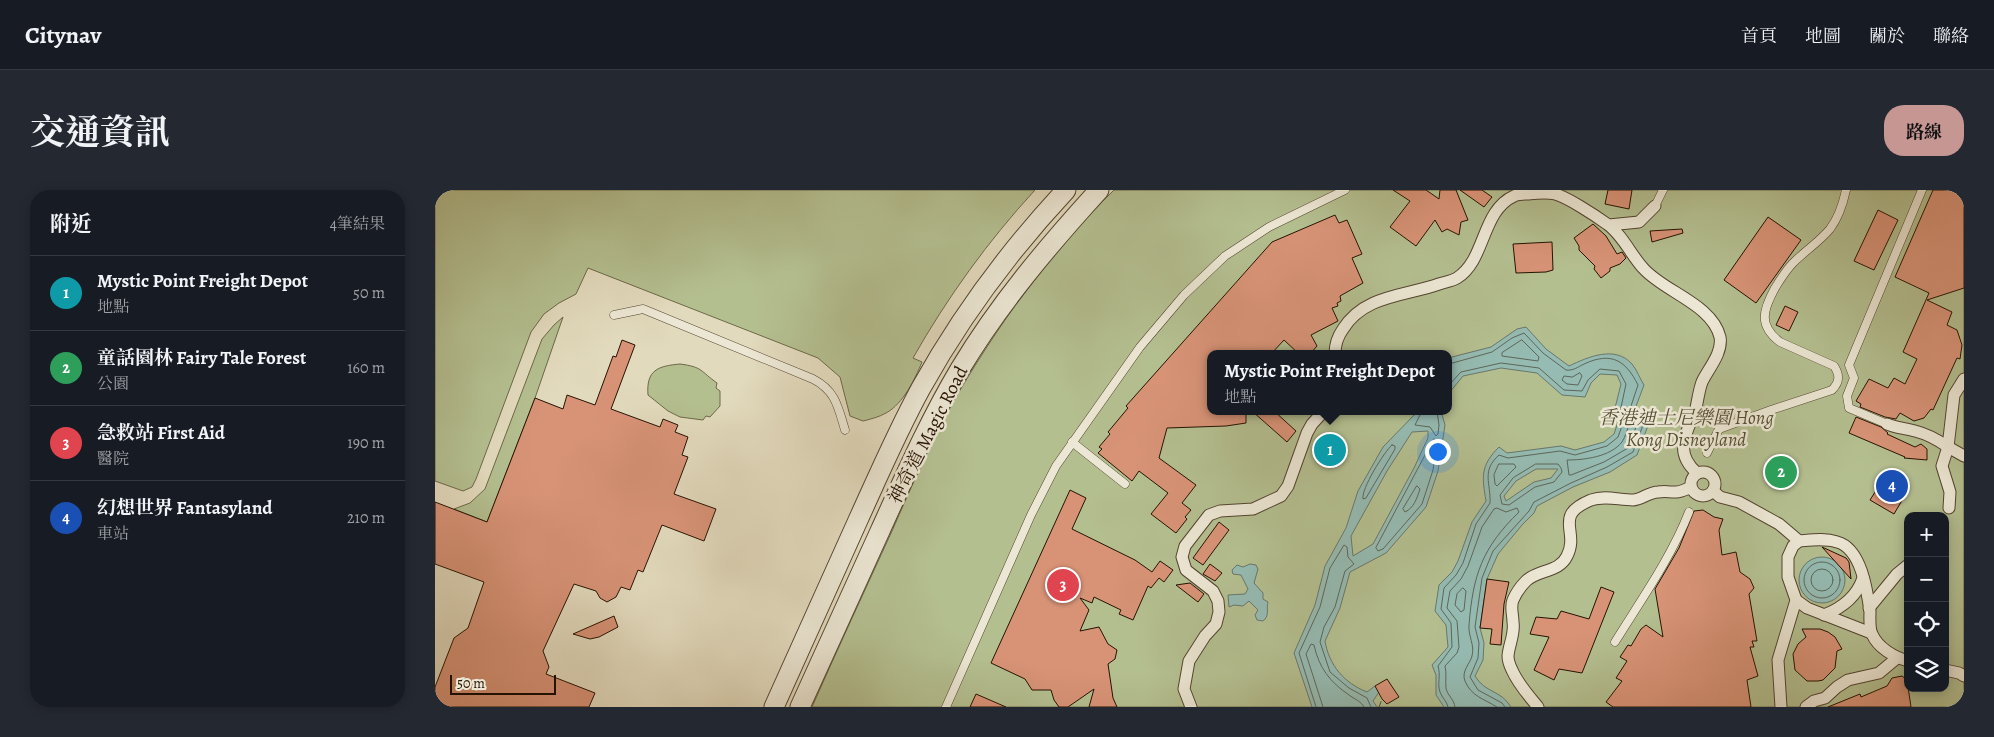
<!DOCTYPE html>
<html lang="zh-TW">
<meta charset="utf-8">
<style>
body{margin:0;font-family:Alegreya,"Noto Serif TC",serif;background:#242831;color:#f1f3f6}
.controls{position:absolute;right:15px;bottom:15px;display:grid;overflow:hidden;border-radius:10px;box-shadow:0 2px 12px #0003}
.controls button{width:45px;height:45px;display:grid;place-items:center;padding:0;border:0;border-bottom:1px solid #363941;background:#171b24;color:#f1f3f6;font:25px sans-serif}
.scale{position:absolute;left:15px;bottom:12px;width:106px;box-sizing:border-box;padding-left:5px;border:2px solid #251201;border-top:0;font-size:14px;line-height:18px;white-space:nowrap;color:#251201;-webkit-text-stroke:4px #ece7d4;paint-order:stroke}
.you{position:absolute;left:1002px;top:261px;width:18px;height:18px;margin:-12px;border:4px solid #fff;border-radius:50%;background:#1a73e8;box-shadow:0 0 0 8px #1a73e833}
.badge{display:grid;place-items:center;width:32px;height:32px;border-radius:50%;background:#c59692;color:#fff;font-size:16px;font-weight:700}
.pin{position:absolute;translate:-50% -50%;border:2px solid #fff;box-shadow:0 1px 5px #0006}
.popup{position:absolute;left:772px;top:160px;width:245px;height:65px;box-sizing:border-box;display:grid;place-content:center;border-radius:10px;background:#171b24;filter:drop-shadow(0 1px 4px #0005);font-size:16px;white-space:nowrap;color:#9ea1a6}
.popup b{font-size:19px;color:#f1f3f6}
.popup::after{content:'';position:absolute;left:50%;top:100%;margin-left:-10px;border:10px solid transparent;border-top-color:#171b24}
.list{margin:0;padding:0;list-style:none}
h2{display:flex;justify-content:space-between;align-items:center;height:65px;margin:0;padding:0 20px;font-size:21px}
h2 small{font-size:16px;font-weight:400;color:#9ea1a6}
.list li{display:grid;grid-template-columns:32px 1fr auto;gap:15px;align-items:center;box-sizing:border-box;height:75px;padding:0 20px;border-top:1px solid #363941}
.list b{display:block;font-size:19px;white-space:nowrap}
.list p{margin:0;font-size:16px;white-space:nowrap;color:#9ea1a6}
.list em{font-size:16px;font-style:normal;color:#9ea1a6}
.icon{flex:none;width:28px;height:28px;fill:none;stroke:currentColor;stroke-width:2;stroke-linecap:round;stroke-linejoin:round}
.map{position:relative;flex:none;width:1529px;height:517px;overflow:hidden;border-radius:20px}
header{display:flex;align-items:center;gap:30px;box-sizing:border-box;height:70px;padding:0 25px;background:#171b24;border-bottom:1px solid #363941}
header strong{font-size:24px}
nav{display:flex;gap:28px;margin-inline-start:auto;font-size:18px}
.intro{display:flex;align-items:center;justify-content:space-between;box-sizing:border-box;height:120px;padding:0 30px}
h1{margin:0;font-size:35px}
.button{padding:12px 22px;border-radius:20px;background:#c59692;color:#111;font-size:18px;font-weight:700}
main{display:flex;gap:30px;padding:0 30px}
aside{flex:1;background:#171b24;border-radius:20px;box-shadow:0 2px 12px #0003}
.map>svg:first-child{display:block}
.green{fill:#b4bf90;stroke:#6c6848;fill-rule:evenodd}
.water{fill:#95bbb2;stroke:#68776b;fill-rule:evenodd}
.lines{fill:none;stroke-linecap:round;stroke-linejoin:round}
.shore{stroke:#5d665a;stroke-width:1}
.ferry{stroke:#4c4d3f;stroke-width:1;stroke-dasharray:6 5;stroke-linecap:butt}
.building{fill:#d89377;stroke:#251201}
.service-casing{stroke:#544430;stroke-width:9}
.pedestrian-casing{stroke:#544430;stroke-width:13}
.tertiary-casing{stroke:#544430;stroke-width:21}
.service{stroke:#ece7d4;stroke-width:8}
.pedestrian{stroke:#ece7d4;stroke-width:11}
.tertiary{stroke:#ece7d4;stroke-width:19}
.labels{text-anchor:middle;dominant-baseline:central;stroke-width:5;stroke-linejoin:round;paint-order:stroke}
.park-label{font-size:19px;font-style:italic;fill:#574f33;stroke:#ece7d4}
.street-label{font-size:19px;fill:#251201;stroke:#ece7d4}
</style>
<header>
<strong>Citynav</strong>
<nav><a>首頁</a><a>地圖</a><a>關於</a><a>聯絡</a></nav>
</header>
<div class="intro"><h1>交通資訊</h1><a class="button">路線</a></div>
<main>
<aside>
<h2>附近<small>4筆結果</small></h2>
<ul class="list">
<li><span class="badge" style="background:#0f9aa8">1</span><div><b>Mystic Point Freight Depot</b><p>地點</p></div><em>50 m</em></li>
<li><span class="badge" style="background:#2e9e5b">2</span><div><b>童話園林 Fairy Tale Forest</b><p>公園</p></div><em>160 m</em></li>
<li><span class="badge" style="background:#e0444e">3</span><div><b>急救站 First Aid</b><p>醫院</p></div><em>190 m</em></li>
<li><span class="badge" style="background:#1a4fb4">4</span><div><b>幻想世界 Fantasyland</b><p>車站</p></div><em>210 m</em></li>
</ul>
</aside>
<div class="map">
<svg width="1529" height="517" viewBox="0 0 1529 517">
<rect width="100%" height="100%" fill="#e2dabd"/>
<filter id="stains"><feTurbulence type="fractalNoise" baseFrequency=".004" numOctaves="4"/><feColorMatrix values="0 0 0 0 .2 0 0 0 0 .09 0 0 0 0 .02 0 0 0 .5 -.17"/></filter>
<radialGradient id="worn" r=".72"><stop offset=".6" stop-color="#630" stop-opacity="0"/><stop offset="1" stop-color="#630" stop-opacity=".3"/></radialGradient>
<!-- green -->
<g class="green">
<path d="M0,0H600C553,51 512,108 478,168L487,172C480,189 468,214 451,223C444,227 436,229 428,231L415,226L405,187L383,168L153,78L141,104L124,113L109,124L96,142L41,289L37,297L28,301L0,291Z"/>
<path d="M679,0H1529V517H377C403,458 430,400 457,341C476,298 494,255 517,214C561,137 615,63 679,0ZM776,164H1014V221H776ZM1473,326H1510V498H1473Z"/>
<polygon points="128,127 100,208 52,332 19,319 35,313 50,299 107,149 119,135"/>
<path d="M245,174C268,177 265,181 282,193L281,198L285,201V216L275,227L271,226L268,230L245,227L233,221L213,205C211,180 223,176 245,174Z"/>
</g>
<!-- water -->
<g class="water">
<path d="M1091,137L1111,159L1134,176C1153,167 1180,155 1197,174C1202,180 1205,189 1209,195L1200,219L1214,233L1202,265L1175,282L1138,297L1102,316L1099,323L1087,335L1063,364L1052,389L1045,438L1049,453L1048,470L1040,486C1050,503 1066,500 1076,517H1009L1001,505V485L997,475L1013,457L1011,435L1000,421L1004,395L1017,382L1023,371L1037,332L1051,311C1047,287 1045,276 1064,257L1072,263L1126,256L1140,260L1169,252L1179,244L1183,232L1179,222L1186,194L1182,185L1165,184L1156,193L1150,207L1127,205L1102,183L1066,178L1028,186L1014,203V170L1017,167L1056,157L1082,139ZM1101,279H1123L1116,288L1099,292L1071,311L1069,306L1081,291Z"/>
<path d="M983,221H1006L1010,235L1003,281L991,317L951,363L915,382L905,418L890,451C894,475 909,493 932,502L940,496L944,502L938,511L942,517H877L859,463L880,415L890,376L911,338L923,301L948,257ZM993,241V248L979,278L938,354L918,366L916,346L952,281L977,242Z"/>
<circle cx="1387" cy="390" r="23"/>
<path d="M815,374L821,375L823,379L819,393L828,403V409L833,412C831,419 835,426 828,431L822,430L820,425L823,420L814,411L808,416L799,415L794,417L793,405L810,404L813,399L806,385L798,384L797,380L802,375L808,377Z"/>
</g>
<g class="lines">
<!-- shore -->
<g class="shore">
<polygon points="1087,150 1104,167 1103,171 1067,166 1067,163"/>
<path d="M1014,174L1057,162L1077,148L1089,143L1108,163L1131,180C1138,181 1143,177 1149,174C1177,161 1191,171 1203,195L1195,219L1208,235L1198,262L1172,277L1136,293L1099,312L1094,321L1058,361L1047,388L1040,437L1044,453L1043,468L1035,487L1043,500L1067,513L1070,517"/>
<polygon points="1145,183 1147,186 1143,195 1132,194 1127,190 1129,186 1137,187"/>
<polyline points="987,221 980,235 995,237 1001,246 1003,244 1004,235 1002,221"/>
<path d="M1195,233H1198L1201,237L1193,258L1169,272L1136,285H1134L1132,270C1149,270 1175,267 1187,252C1191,246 1192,239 1195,233Z"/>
<polygon points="999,249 1002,251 998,280 987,314 948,359 943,361 941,358"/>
<path d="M957,255L960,256V259L931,308L928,309C926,299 949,262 957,255Z"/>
<polygon points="1064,274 1079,274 1081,277 1062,296 1060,294 1059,285"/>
<polygon points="1101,274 1123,274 1126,278 1127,282 1119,292 1100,297 1074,315 1067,314 1065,305 1078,288"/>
<path d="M982,296L985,299C982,308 979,318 970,322L968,319Z"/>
<circle cx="1387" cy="390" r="18"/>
<circle cx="1387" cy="390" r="11"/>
<polygon points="1028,398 1031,401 1029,420 1026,422 1020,415 1022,404"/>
<polyline points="881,517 864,463 885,417 895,378 909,355 912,357 913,367 919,374 910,381 900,417 889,437 885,452 895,482 914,498 932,508 936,517"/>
<path d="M888,517L871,464L876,454L879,455C884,478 895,492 914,505C919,509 926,511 929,517"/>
<path d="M1013,517C1012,511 1007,508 1005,502C1002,494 1006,485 1003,476L1017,457L1016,433L1006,419L1009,398L1021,385L1028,373L1041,334L1055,313C1056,293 1046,281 1064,265L1073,268L1125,261L1140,265L1172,256L1183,247L1188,233L1185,222L1191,194L1184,181L1165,179L1153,190L1147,201L1129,200L1104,178L1066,173L1026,182L1014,195"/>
<path d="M1020,517C1019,509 1012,505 1011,498C1010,491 1012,484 1010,476L1022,463L1024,457L1022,431L1012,418L1015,401L1026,389L1033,376L1047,337L1059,319L1062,318L1071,322L1082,318L1084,322C1047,358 1038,385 1034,435C1033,446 1040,455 1037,466C1035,474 1026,481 1030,491C1036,506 1049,509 1062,517"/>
</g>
<!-- ferry -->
<polyline class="ferry" points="944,517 947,509"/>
</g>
<!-- building -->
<g class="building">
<polygon points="958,0 991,0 1004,9 1005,0 1021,0 1033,30 1026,32 1024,45 1012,39 1007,42 1000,30 981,56 955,37 975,11"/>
<polygon points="1025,0 1047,0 1057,7 1049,17"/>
<polygon points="1173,0 1197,0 1194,19 1170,14"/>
<polygon points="1498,0 1529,0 1529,98 1492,110 1517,122 1512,135 1522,140 1527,155 1525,169 1522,168 1498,220 1496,219 1489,228 1479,231 1465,223 1461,229 1450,227 1425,217 1426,214 1421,211 1434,189 1453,198 1459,188 1470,194 1482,169 1468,162 1494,103 1460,87"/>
<polygon points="1443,20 1463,30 1439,80 1419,71"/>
<polygon points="900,25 904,33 912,30 927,64 917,68 928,93 905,106 906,111 902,113 903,116 897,118 903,131 876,145 882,156 875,164 864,164 849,150 836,164 776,164 776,221 811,221 811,233 791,236 732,238 724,268 761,295 747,313 756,320 750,327 752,329 741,343 716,324 733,303 704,281 697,291 663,263 667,259 664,257 675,244 673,242 693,218 691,216 837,52"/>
<polygon points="1333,27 1366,50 1321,113 1289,90"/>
<polygon points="1158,34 1171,46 1182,64 1187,62 1191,68 1185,74 1175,78 1175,81 1166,88 1159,79 1160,76 1144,60 1144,56 1139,48"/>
<polygon points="1247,39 1248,43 1217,52 1215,41"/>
<polygon points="1117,52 1118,80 1111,82 1081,83 1078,54"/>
<polygon points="1350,116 1363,122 1354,141 1341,135"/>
<polygon points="187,150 200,155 176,219 225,237 228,229 243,235 240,242 253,247 247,265 253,267 239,304 281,319 269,351 227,335 208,382 203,380 195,400 186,397 181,407 172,412 165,408 161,401 139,394 108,461 114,477 111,484 160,503 154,517 0,517 0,497 19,448 33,438 49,392 0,374 0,312 52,332 100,208 128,219 132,205 160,215 178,166 181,167"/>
<polygon points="817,221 839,221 861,241 852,252"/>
<polygon points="1421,227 1446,237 1453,243 1452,244 1480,257 1486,254 1492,259 1492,270 1469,268 1470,267 1414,243"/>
<polygon points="891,257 901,263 895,274 884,268"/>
<polygon points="1446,293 1469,307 1459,324 1435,310"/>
<polygon points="635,300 651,308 637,339 700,370 717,382 725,371 738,380 729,392 724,388 716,398 713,396 698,430 684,424 686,420 659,407 657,413 645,408 654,420 645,441 664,437 673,454 682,460 680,469 673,474 678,508 682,517 654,517 659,499 633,517 624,517 619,510 616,500 597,500 590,489 556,473"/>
<polygon points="1268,320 1279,327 1288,329 1284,340 1287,365 1301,362 1305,382 1315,389 1319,398 1314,404 1322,451 1317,451 1319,457 1315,457 1323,486 1312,490 1316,517 1178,517 1171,512 1187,491 1181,488 1192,471 1185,467 1193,455 1196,456 1206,439 1211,435 1228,447 1220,399 1244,358 1259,321"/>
<polygon points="784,332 794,340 768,375 758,368"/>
<polygon points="1387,357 1411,368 1414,372 1416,389"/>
<polygon points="775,374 787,383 780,391 768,384"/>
<polygon points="1052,389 1074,392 1069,414 1066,455 1055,454 1057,439 1045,438"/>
<polygon points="755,393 769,404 763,412 741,395"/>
<polygon points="1166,397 1179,402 1147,483 1124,479 1119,490 1099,480 1114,447 1095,444 1101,427 1122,429 1126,421 1154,429"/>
<polygon points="179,426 183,437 164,447 155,449 138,444"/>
<polygon points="1367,439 1385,439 1393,442 1400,447 1407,459 1402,461 1400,478 1388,490 1383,491 1372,491 1360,480 1358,464 1363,454 1371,447"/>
<polygon points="1467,486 1472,490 1476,517 1393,517 1425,504 1426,507 1452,496 1457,488"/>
<polygon points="952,489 964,507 952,514 947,509 940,496"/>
<polygon points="541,504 571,517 535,517"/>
</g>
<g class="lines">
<!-- service casing -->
<g class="service-casing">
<g id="service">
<polyline points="1220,16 1228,0"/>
<path d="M179,125L208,119L378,189C401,201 403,217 410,240"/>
<polyline points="1452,234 1414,218 1412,206 1419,188 1414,175 1487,0"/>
<polyline points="637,252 690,294"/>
<path d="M1272,263L1284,239L1336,220L1397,200C1405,192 1405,185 1399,176L1345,152C1323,135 1328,120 1340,98C1345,90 1351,80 1358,73C1370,61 1384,52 1395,39C1404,27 1408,14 1411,0"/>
<path d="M1180,452C1206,410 1236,368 1254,322"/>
<polyline points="511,517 596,325 621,276 705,157 749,105 790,66 834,37 910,0"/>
</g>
</g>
<!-- pedestrian casing -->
<g class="pedestrian-casing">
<g id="pedestrian">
<polyline points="1174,35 1204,32 1220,16"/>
<path d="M900,164C900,155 903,146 908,139C929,105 970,106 1004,94C1010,92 1017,91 1022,88C1051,70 1046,21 1079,6C1083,4 1089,4 1094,4C1103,3 1111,2 1120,4C1132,7 1161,26 1172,34C1187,44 1196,65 1208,78C1229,102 1277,114 1285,147C1288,163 1273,179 1267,192C1264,200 1263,209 1261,218C1253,242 1237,261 1262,283"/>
<path d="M1452,234C1461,238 1470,238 1480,241C1492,244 1503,250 1513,257L1519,205L1529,189"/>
<circle cx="1268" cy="294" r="12"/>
<path d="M1278,301L1285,307L1304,312L1344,334L1364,351C1377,350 1390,348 1402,352C1426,358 1432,400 1435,421C1435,428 1434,438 1437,444C1443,458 1459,467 1473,471"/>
<polyline points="1514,318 1515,302 1507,276 1513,257 1529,266"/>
<polyline points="1361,410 1372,418 1436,443"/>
<polyline points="1434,418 1462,384 1473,375"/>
<path d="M1389,425C1407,418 1422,406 1428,388"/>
<polyline points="1510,480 1524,483 1529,486"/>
<polyline points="756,517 749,499 754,471 770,446 781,434 784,422 783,411 778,401 751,380 747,367 750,356 774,325 785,321 818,319 846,306 853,296 872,243 877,234 889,221"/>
<path d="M1103,517C1094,506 1083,494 1077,480C1075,476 1073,470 1073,466C1074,454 1080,444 1078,432C1078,424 1075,417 1078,410C1081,403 1086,396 1091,391C1103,379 1124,383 1132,366C1145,341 1117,326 1156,310C1170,305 1184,310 1198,310C1206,310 1214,302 1223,302C1238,300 1238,306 1256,297"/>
<polyline points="1346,517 1343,470 1361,410 1353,387 1353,367 1358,356 1364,351"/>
<polyline points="1371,517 1379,511 1390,508 1402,497 1413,490 1444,483 1462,468"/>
</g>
</g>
<!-- tertiary casing -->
<g class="tertiary-casing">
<g id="tertiary">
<path d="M339,517C367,454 396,391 424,328C444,284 463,240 486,198C526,126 575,60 631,0"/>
<path d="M365,517C392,458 418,400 445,341C470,286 494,231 525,179C564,114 613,56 664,0"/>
</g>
</g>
<!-- service -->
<use href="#service" class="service"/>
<!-- pedestrian -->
<use href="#pedestrian" class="pedestrian"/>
<!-- tertiary -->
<use href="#tertiary" class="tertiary"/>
</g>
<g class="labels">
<!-- park labels -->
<g class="park-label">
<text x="1251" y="228">香港迪士尼樂園 Hong<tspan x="1251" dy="22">Kong Disneyland</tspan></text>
</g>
<!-- street labels -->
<g class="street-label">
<text transform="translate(493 245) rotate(-63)">神奇道 Magic Road</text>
</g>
</g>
<rect width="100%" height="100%" filter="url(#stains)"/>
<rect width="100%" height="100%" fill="url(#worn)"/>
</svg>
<div class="controls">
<button>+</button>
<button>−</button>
<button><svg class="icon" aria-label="locate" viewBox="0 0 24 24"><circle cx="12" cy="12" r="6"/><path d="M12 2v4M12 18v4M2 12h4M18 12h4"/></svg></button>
<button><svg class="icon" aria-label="layers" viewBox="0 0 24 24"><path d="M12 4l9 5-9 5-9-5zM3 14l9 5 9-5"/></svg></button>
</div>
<div class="scale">50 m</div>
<div class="you"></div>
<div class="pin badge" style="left:895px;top:260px;background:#0f9aa8">1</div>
<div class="popup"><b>Mystic Point Freight Depot</b>地點</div>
<div class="pin badge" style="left:1346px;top:282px;background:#2e9e5b">2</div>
<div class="pin badge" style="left:628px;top:395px;background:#e0444e">3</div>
<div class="pin badge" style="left:1457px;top:296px;background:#1a4fb4">4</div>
</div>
</main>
